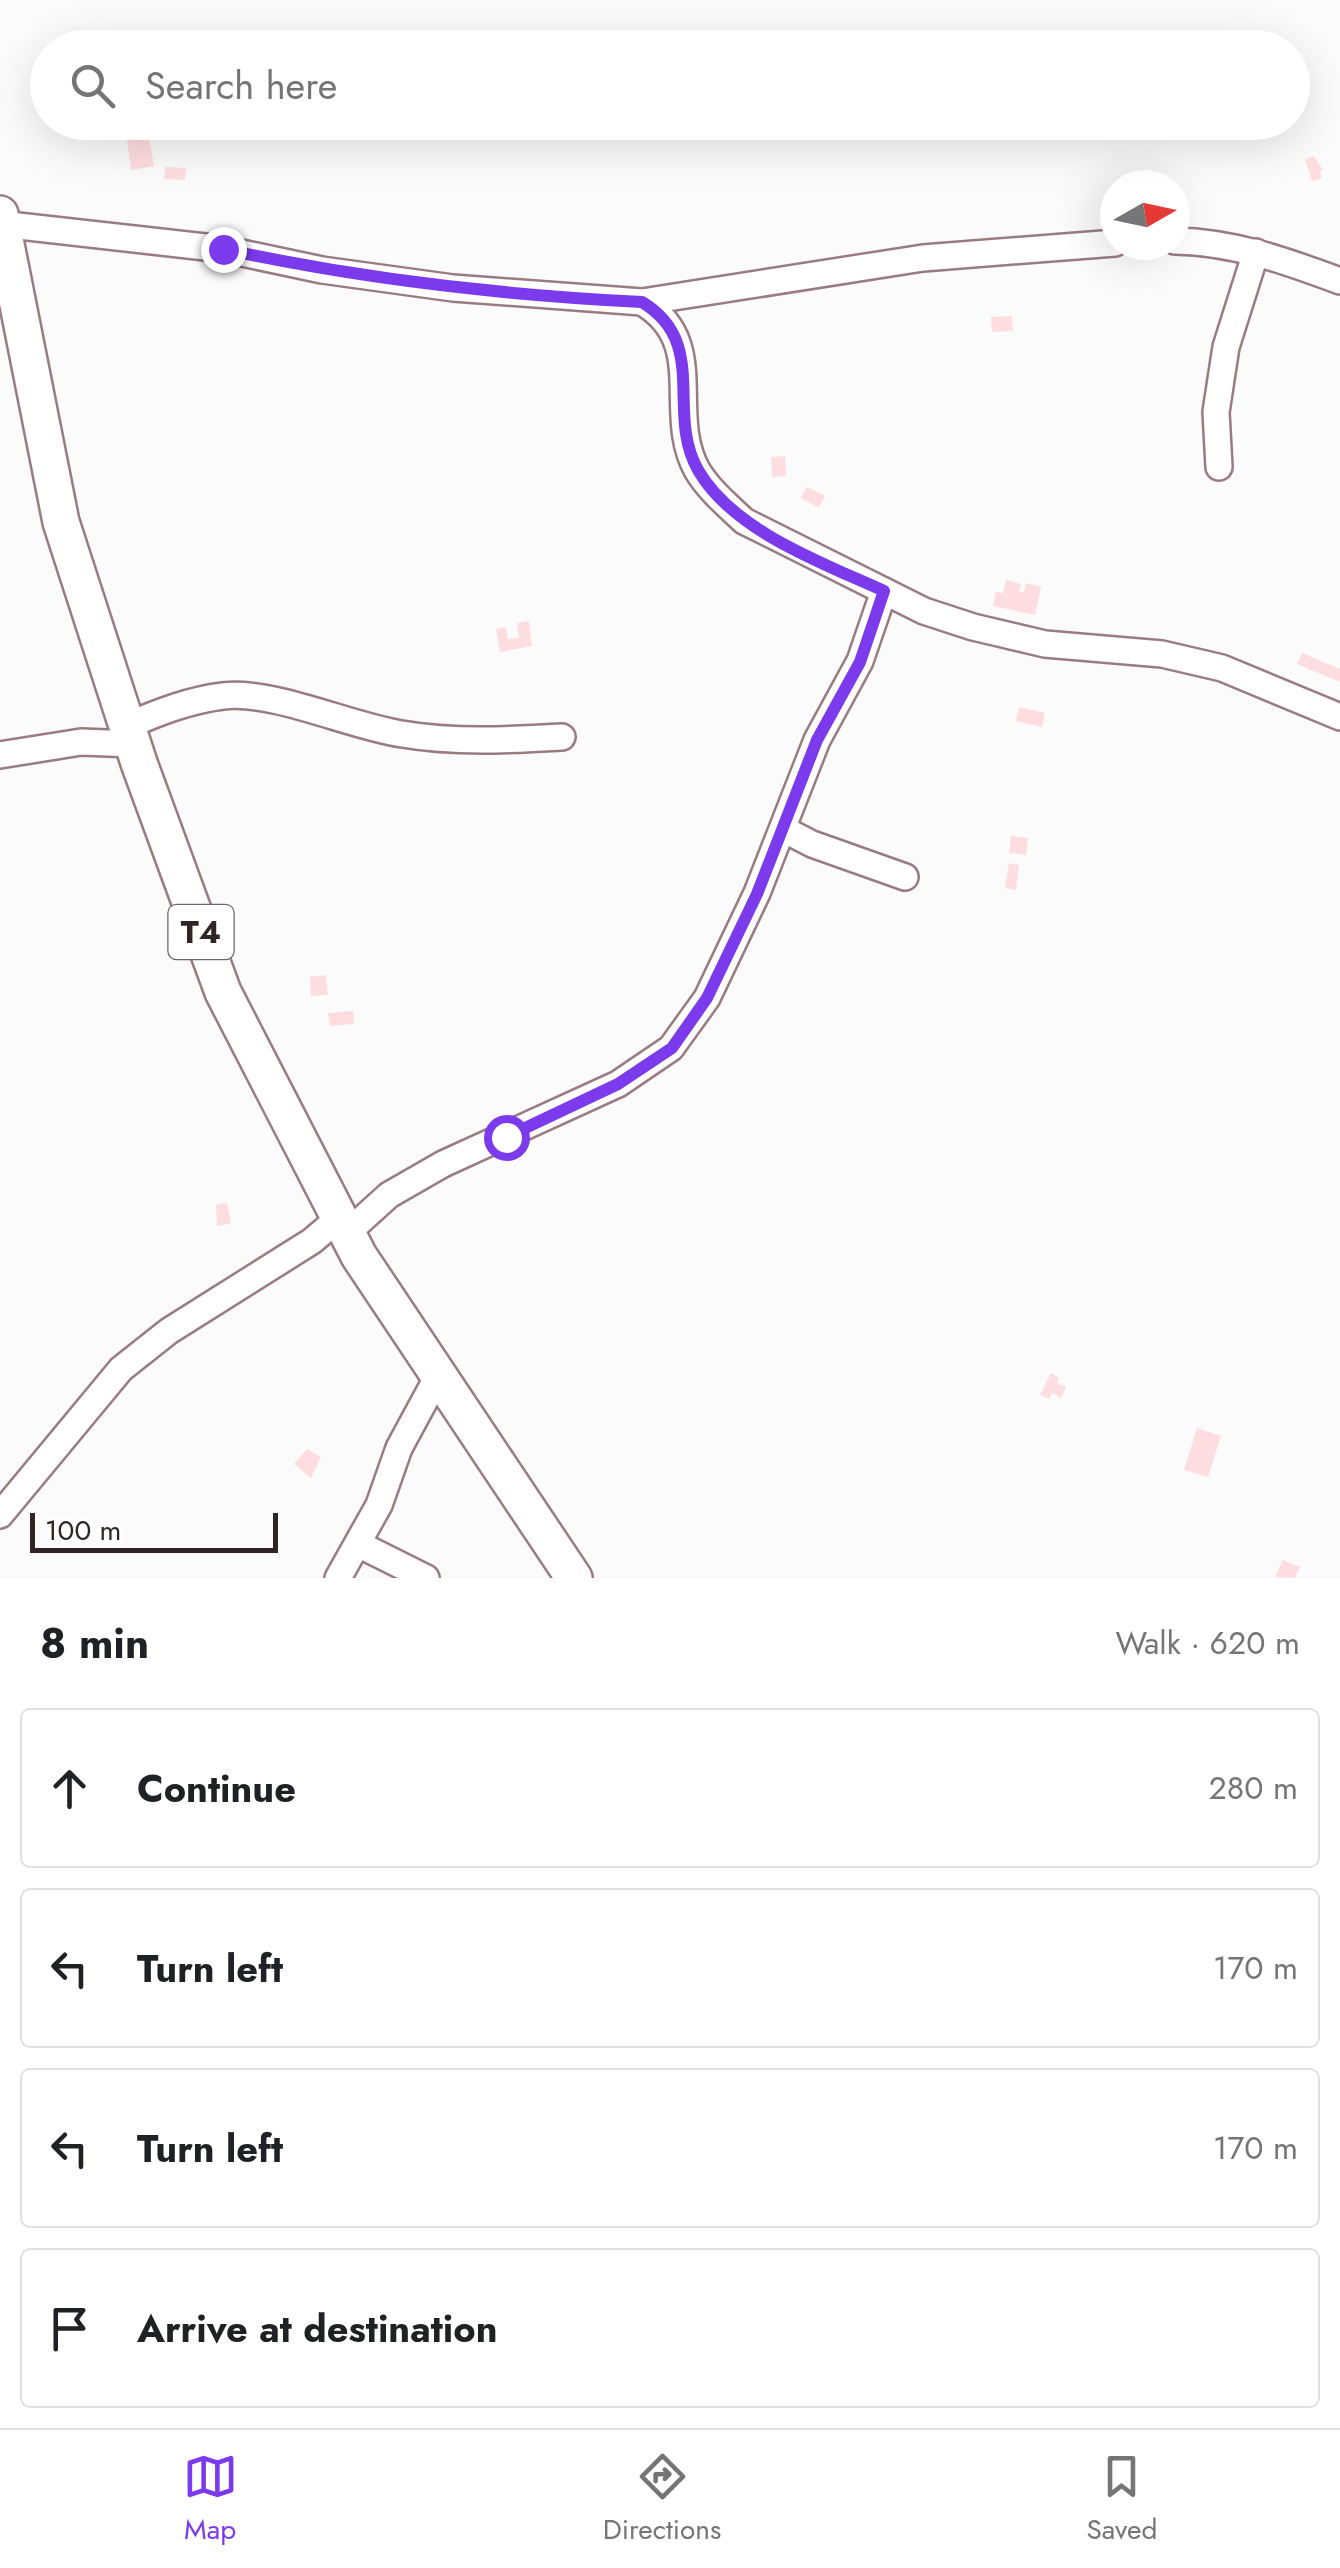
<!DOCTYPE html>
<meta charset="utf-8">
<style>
body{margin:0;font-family:Jost,sans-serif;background:#f2f2f2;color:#202124}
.compass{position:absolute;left:1100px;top:170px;width:90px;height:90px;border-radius:50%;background:#fff;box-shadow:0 10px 40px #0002;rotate:81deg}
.scale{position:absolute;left:30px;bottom:25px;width:248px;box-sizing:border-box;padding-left:10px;border:5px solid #302425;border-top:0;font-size:28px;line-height:35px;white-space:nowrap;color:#302425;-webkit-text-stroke:8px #fff;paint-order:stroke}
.stop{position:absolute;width:30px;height:30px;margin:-22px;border:8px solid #7c3aed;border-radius:50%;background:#fff}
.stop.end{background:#7c3aed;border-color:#fff;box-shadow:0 2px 10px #0008}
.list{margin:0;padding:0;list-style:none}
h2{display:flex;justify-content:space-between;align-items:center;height:130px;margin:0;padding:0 40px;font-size:42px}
h2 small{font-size:32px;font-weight:400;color:#757577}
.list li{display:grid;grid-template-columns:65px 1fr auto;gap:30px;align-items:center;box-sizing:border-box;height:160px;margin:0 20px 20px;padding:0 20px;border:2px solid #e0e0e0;border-radius:10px}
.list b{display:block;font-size:38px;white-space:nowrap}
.list em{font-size:32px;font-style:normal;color:#757577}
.icon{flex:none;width:55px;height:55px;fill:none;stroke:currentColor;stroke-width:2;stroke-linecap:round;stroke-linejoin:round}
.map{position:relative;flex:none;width:1340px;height:1578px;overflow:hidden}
.search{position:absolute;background:#fff;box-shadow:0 10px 40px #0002;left:30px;right:30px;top:30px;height:110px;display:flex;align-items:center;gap:25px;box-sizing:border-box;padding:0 35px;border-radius:55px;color:#757577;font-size:38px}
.sheet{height:850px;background:#fff}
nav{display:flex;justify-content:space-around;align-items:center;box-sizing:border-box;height:140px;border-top:2px solid #e0e0e0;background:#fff;font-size:28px;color:#757577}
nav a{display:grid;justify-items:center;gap:5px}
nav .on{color:#7c3aed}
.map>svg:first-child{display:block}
.building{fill:#fedde1}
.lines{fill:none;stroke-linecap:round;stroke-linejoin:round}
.minor-casing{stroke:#9a7c80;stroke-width:30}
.highway-casing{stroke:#9a7c80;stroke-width:40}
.minor{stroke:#fff;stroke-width:25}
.highway{stroke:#fff;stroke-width:35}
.route{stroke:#7c3aed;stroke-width:12}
.labels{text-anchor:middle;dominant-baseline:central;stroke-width:10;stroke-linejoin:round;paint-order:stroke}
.shield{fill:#fff;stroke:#6e6666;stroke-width:2.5}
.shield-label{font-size:32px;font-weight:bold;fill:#302425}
</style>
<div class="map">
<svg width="1340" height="1578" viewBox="0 0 1340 1578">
<rect width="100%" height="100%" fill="#fbfbfb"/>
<!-- building -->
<g class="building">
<polygon points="149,136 154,166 131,170 127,139"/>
<polygon points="1314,156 1323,170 1320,171 1322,178 1312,181 1305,159"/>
<polygon points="165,167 186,168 185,180 164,179"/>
<polygon points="1012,316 1013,331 992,332 991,317"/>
<polygon points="785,456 786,476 772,477 771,457"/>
<polygon points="807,487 825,496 819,508 801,498"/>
<polygon points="1006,580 1021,584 1019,591 1024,593 1026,583 1041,587 1035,615 993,606 996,592 1003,593"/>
<polygon points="529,621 532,646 500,652 496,629 506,627 508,639 519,638 517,623"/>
<polygon points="1302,653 1340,669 1340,682 1297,664"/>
<polygon points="1019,707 1045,713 1042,727 1016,721"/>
<polygon points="1011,836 1028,838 1026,855 1009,853"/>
<polygon points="1009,863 1019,865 1016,890 1005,888"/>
<polygon points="326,975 328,995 311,996 310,977"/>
<polygon points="353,1011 354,1024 330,1026 328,1013"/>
<polygon points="227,1203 231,1223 217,1226 216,1205"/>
<polygon points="1051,1373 1059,1378 1057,1383 1066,1387 1061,1398 1052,1393 1049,1399 1040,1395"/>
<polygon points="1197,1428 1221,1436 1208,1477 1184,1470"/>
<polygon points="307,1449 321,1457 311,1478 294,1464"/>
<polygon points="1283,1560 1300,1567 1295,1578 1275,1577"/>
</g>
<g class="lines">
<!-- minor casing -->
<g class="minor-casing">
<g id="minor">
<polyline points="0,224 223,249 322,270 453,288 642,302 923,258 1115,243"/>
<path d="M1175,241C1234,242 1286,261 1340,281"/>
<path d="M642,302C710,342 665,412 697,470C709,490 727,505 744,521L924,611L973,627L1045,644L1162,654L1222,668L1340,717"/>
<polyline points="1219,467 1216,412 1226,347 1256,252"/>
<path d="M129,725C159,712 190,700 223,696C274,690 349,726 402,734C454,743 510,740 562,737"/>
<polyline points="0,755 81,742 134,744"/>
<polyline points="783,829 812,844 905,877"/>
<polyline points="347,1233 389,1195 443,1164 618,1084 671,1048 707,998 757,893 817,740 860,661 884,591"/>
<polyline points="0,1515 121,1369 169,1331 312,1241 339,1218"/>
<polyline points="358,1544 426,1578"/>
<polyline points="338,1578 379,1505 399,1448 438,1376"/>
</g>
</g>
<!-- highway casing -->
<g class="highway-casing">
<polyline id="highway" points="0,214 61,522 139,763 223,992 359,1256 574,1578"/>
</g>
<!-- minor -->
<use href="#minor" class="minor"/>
<!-- highway -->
<use href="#highway" class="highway"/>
</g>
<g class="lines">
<!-- route -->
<path class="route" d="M223,249C361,279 500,295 642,302C710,343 665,412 698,470C733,531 823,563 884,591L860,662L817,740L757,894L707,998L672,1048L618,1084L506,1137"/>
</g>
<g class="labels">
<!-- shield labels -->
<rect class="shield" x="168.5" y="905" width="65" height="54" rx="8"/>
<g class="shield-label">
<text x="201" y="932">T4</text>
</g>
</g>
</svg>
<svg class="compass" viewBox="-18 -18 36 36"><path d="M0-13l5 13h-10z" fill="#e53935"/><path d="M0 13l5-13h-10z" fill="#757577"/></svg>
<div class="scale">100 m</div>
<div class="stop" style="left:506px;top:1137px"></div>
<div class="stop end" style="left:223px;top:249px"></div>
<div class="search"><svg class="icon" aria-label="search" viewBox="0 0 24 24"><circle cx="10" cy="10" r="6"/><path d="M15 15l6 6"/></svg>Search here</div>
</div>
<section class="sheet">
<h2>8 min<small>Walk · 620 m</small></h2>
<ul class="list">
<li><svg class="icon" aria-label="ahead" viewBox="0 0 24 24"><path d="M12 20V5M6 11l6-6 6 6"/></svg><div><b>Continue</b></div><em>280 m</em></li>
<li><svg class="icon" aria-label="left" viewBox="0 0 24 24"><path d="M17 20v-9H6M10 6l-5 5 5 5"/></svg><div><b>Turn left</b></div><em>170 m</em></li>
<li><svg class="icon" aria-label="left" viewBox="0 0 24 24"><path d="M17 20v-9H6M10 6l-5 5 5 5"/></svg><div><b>Turn left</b></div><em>170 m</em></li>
<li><svg class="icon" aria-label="arrive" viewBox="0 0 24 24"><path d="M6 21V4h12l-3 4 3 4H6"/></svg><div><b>Arrive at destination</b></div></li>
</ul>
</section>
<nav>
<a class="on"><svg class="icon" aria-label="map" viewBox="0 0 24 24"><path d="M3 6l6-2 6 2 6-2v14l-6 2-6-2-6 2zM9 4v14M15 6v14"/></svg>Map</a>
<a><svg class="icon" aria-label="directions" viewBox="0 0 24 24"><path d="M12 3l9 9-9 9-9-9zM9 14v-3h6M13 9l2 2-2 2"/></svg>Directions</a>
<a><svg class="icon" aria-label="saved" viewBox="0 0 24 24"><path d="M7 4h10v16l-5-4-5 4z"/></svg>Saved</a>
</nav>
